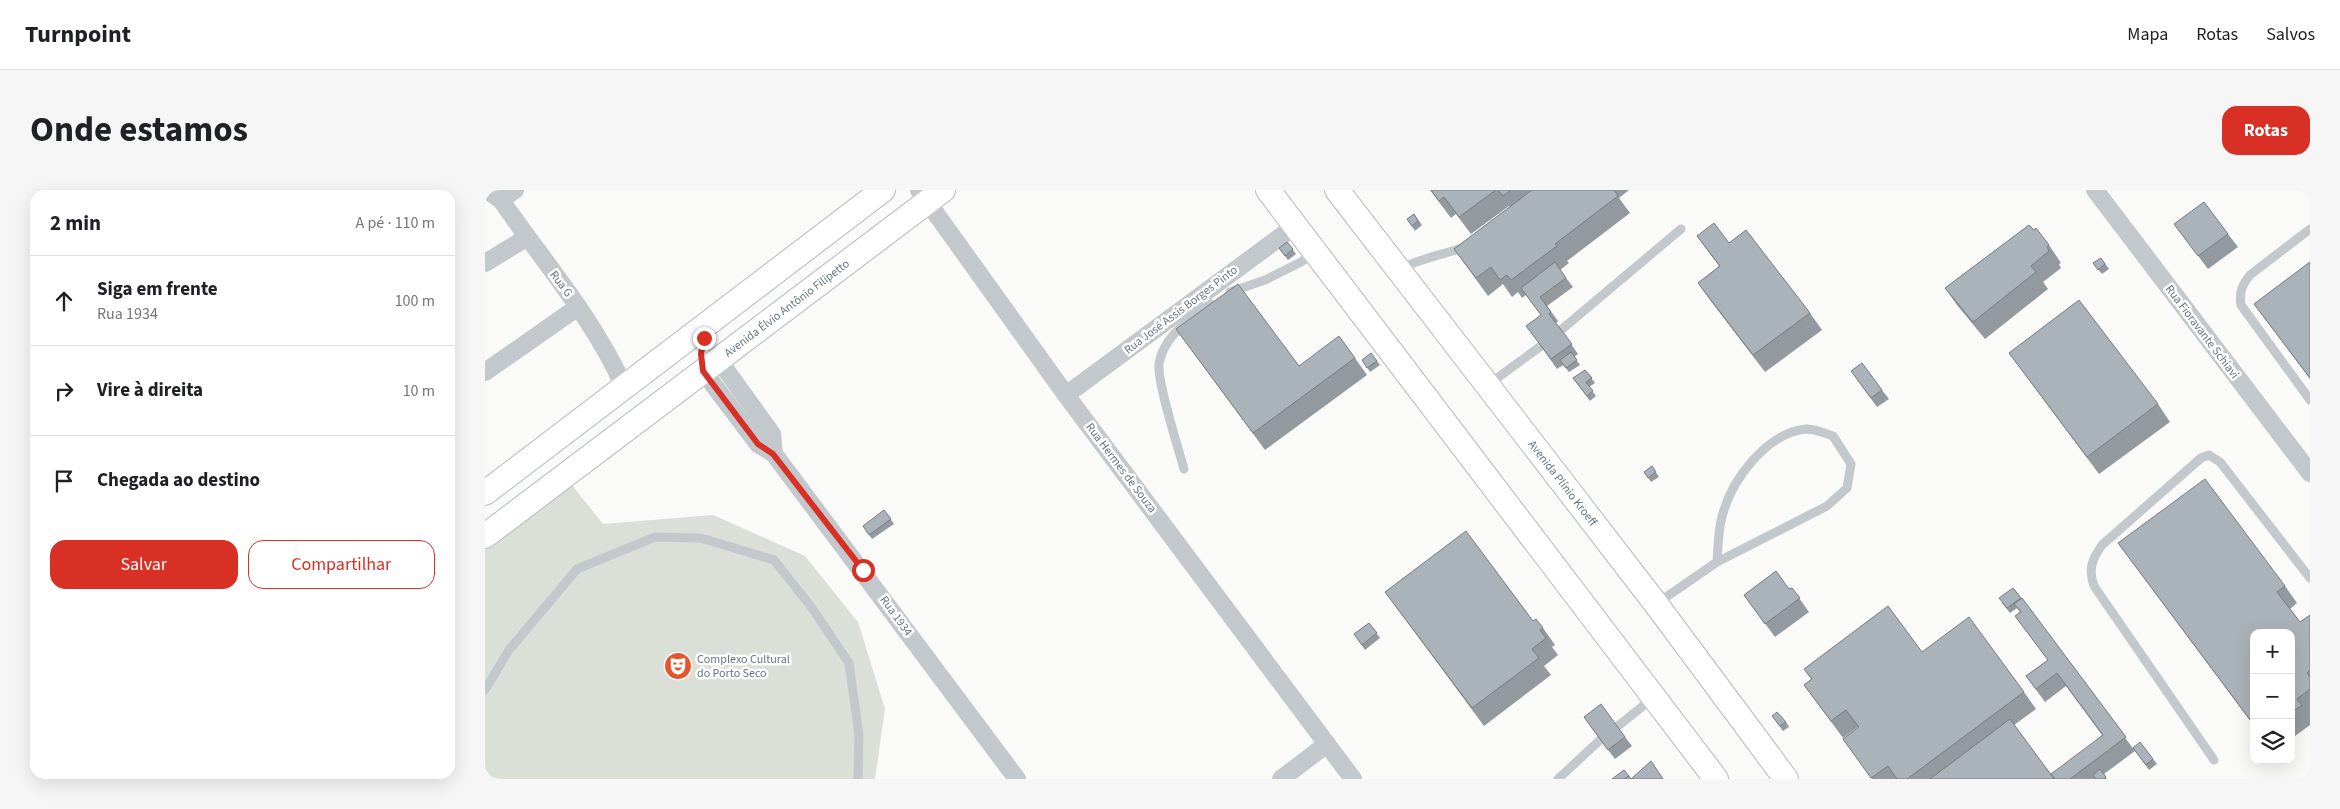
<!DOCTYPE html>
<html lang="pt">
<meta charset="utf-8">
<style>
body{margin:0;font-family:"Source Sans 3",sans-serif;background:#f6f6f6;color:#202124}
.controls{position:absolute;right:15px;bottom:15px;display:grid;overflow:hidden;border-radius:10px;box-shadow:0 5px 20px #0002}
.controls button{width:45px;height:45px;display:grid;place-items:center;padding:0;border:0;border-bottom:1px solid #e0e0e0;background:#fff;color:#202124;font:25px sans-serif}
.stop{position:absolute;width:15px;height:15px;margin:-11px;border:4px solid #d93025;border-radius:50%;background:#fff}
.stop.end{background:#d93025;border-color:#fff;box-shadow:0 1px 5px #0008}
.list{margin:0;padding:0;list-style:none}
h2{display:flex;justify-content:space-between;align-items:center;height:65px;margin:0;padding:0 20px;font-size:21px}
h2 small{font-size:16px;font-weight:400;color:#757577}
.list li{display:grid;grid-template-columns:32px 1fr auto;gap:15px;align-items:center;box-sizing:border-box;height:90px;padding:0 20px;border-top:1px solid #e0e0e0}
.list b{display:block;font-size:19px;white-space:nowrap}
.list p{margin:0;font-size:16px;white-space:nowrap;color:#757577}
.list em{font-size:16px;font-style:normal;color:#757577}
.actions{display:flex;gap:10px;padding:15px 20px}
.actions a{flex:1;padding:11px 0;border:1px solid #d93025;border-radius:15px;text-align:center;font-size:18px;color:#d93025}
.actions .main{background:#d93025;color:#fff}
.icon{flex:none;width:28px;height:28px;fill:none;stroke:currentColor;stroke-width:2;stroke-linecap:round;stroke-linejoin:round}
.map{position:relative;flex:none;width:1825px;height:589px;overflow:hidden;border-radius:15px}
header{display:flex;align-items:center;gap:30px;box-sizing:border-box;height:70px;padding:0 25px;background:#fff;border-bottom:1px solid #e0e0e0}
header strong{font-size:24px}
nav{display:flex;gap:28px;margin-inline-start:auto;font-size:18px}
.intro{display:flex;align-items:center;justify-content:space-between;box-sizing:border-box;height:120px;padding:0 30px}
h1{margin:0;font-size:35px}
.button{padding:12px 22px;border-radius:15px;background:#d93025;color:#fff;font-size:18px;font-weight:700}
main{display:flex;gap:30px;padding:0 30px}
aside{flex:1;background:#fff;border-radius:15px;box-shadow:0 5px 20px #0002}
.map>svg:first-child{display:block}
.green{fill:#dadfd7}
.lines{fill:none;stroke-linecap:round;stroke-linejoin:round}
.secondary-casing{stroke:#b3babf;stroke-width:26}
.service{stroke:#c3c8cc;stroke-width:9}
.minor{stroke:#c3c8cc;stroke-width:18}
.secondary{stroke:#fff;stroke-width:24}
.wall{fill:#929a9f}
.building{fill:#aab3b9;stroke:#777d82}
.route{stroke:#d93025;stroke-width:6}
.labels{text-anchor:middle;dominant-baseline:central;stroke-width:5;stroke-linejoin:round;paint-order:stroke}
.street-label{font-size:12px;fill:#657683;stroke:#fff}
.poi-label{font-size:12px;fill:#657683;stroke:#fff;text-anchor:start}
</style>
<header>
<strong>Turnpoint</strong>
<nav><a>Mapa</a><a>Rotas</a><a>Salvos</a></nav>
</header>
<div class="intro"><h1>Onde estamos</h1><a class="button">Rotas</a></div>
<main>
<aside>
<h2>2 min<small>A pé · 110 m</small></h2>
<ul class="list">
<li><svg class="icon" aria-label="ahead" viewBox="0 0 24 24"><path d="M12 20V5M6 11l6-6 6 6"/></svg><div><b>Siga em frente</b><p>Rua 1934</p></div><em>100 m</em></li>
<li><svg class="icon" aria-label="right" viewBox="0 0 24 24"><path d="M7 20v-9h11M14 6l5 5-5 5"/></svg><div><b>Vire à direita</b></div><em>10 m</em></li>
<li><svg class="icon" aria-label="arrive" viewBox="0 0 24 24"><path d="M6 21V4h12l-3 4 3 4H6"/></svg><div><b>Chegada ao destino</b></div></li>
</ul>
<div class="actions"><a class="main">Salvar</a><a>Compartilhar</a></div>
</aside>
<div class="map">
<svg width="1825" height="589" viewBox="0 0 1825 589">
<rect width="100%" height="100%" fill="#fafaf8"/>
<!-- green -->
<polygon class="green" points="87,295 118,334 228,325 320,366 373,432 400,519 390,589 0,589 0,360"/>
<g class="lines">
<!-- secondary casing -->
<g class="secondary-casing">
<g id="secondary">
<polyline points="783,0 1231,589"/>
<path id="s1" d="M852,0L1171,414L1301,589"/>
<polyline points="0,303 398,0"/>
<path id="s2" d="M0,346L458,0"/>
</g>
</g>
<!-- service -->
<g class="service">
<path d="M1825,39L1765,85C1757,95 1754,102 1756,115L1825,210"/>
<path d="M914,79C937,68 957,65 980,57"/>
<polyline points="745,102 780,90 816,72 830,62"/>
<polyline points="1076,140 1196,39"/>
<polyline points="1004,194 1056,156"/>
<path d="M699,279C693,257 672,192 674,174C678,147 705,128 726,114"/>
<path d="M1171,414L1232,372L1342,316L1362,298L1366,274L1348,246C1340,243 1330,239 1322,239C1282,242 1246,290 1237,327C1233,341 1233,357 1232,372"/>
<polyline points="0,500 24,460 92,379 170,347 216,348 289,370 327,418 364,473 374,545 373,589"/>
<polyline points="1133,536 1169,507"/>
<path d="M1729,570L1609,396C1603,379 1607,369 1617,355L1716,268L1724,265L1735,272L1825,388"/>
<polyline points="1073,589 1115,550"/>
</g>
<!-- minor -->
<g class="minor">
<path d="M2,0L16,10C58,71 109,129 139,197"/>
<polyline points="434,0 581,205 868,589"/>
<polyline points="1610,0 1825,283"/>
<polyline points="16,10 30,0"/>
<polyline points="0,73 41,48"/>
<polyline points="233,169 287,244 289,264"/>
<polyline points="218,181 273,254 289,264 532,589"/>
<polyline points="0,182 93,117"/>
<polyline points="581,205 810,36"/>
<polyline points="796,589 842,554"/>
</g>
<!-- secondary -->
<use href="#secondary" class="secondary"/>
</g>
<!-- wall -->
<g class="wall">
<polygon points="945,0 1144,0 1134,8 1145,23 1082,71 1084,73 1075,80 1088,97 1062,116 1073,131 1071,133 1093,164 1089,167 1095,175 1084,182 1078,175 1072,179 1048,145 1056,125 1041,105 1037,108 1033,102 1027,107 1018,94 1003,106 969,59 1025,17 1024,16 986,44 971,24 966,28"/>
<polygon points="929,24 937,35 930,41 922,29"/>
<polygon points="1689,34 1743,44 1753,57 1723,79"/>
<polygon points="1549,40 1564,55 1576,73 1574,74 1576,78 1558,92 1563,99 1500,149 1472,115 1460,98"/>
<polygon points="1212,46 1244,53 1325,123 1337,140 1280,182 1225,110 1213,93 1234,76"/>
<polygon points="802,52 811,64 803,70 794,58"/>
<polygon points="1616,68 1624,79 1617,84 1608,73"/>
<polygon points="1825,72 1825,189 1769,114"/>
<polygon points="691,139 814,176 870,168 882,185 780,260"/>
<polygon points="1524,163 1673,214 1685,232 1614,284"/>
<polygon points="877,170 892,171 895,175 885,182"/>
<polygon points="1100,180 1110,193 1104,197 1111,206 1105,211 1088,188"/>
<polygon points="1366,181 1397,200 1404,209 1392,217"/>
<polygon points="1167,276 1174,287 1166,292 1159,282"/>
<polygon points="399,320 409,334 387,349 378,336"/>
<polygon points="1633,353 1800,396 1812,413 1805,419 1815,432 1825,425 1825,535 1806,549 1806,443 1769,443 1769,536"/>
<polygon points="1307,398 1324,422 1290,447 1259,405 1304,399"/>
<polygon points="1528,398 1650,561 1619,584 1622,589 1387,589 1358,549 1373,538 1373,537 1358,548 1319,495 1326,489 1319,479 1437,462 1539,502 1551,519 1529,535 1568,587 1617,545 1581,496 1560,512 1541,486 1563,470 1530,426 1535,422 1532,418 1525,423 1517,413"/>
<polygon points="900,402 1048,431 1058,438 1070,455 1067,457 1073,465 1059,476 1066,485 999,536"/>
<polygon points="884,433 895,448 880,460 869,444"/>
<polygon points="1287,526 1301,532 1304,537 1298,541"/>
<polygon points="1105,536 1140,547 1147,556 1130,569"/>
<polygon points="1648,558 1668,569 1672,574 1664,580"/>
</g>
<!-- building -->
<g class="building">
<polygon points="946,0 1011,0 974,27 959,7 954,11"/>
<polygon points="1013,0 1026,0 1018,6"/>
<polygon points="1047,0 1129,0 1133,6 1070,54 1072,56 1026,90 1022,85 1015,90 1006,77 991,88 969,59"/>
<polygon points="1719,12 1743,44 1713,66 1689,34"/>
<polygon points="929,24 933,31 927,36 922,29"/>
<polygon points="1229,33 1244,53 1261,40 1325,123 1268,165 1213,93 1235,76 1212,46"/>
<polygon points="1544,35 1549,40 1551,38 1564,55 1562,57 1564,61 1546,76 1551,82 1488,132 1460,98"/>
<polygon points="802,52 808,59 800,66 794,58"/>
<polygon points="1616,68 1620,74 1613,80 1608,73"/>
<polygon points="1070,72 1081,88 1055,107 1066,122 1064,124 1087,154 1066,169 1041,136 1056,125 1036,98"/>
<polygon points="1825,72 1825,188 1769,114"/>
<polygon points="753,94 814,176 854,146 870,168 768,243 691,139"/>
<polygon points="1594,110 1673,214 1602,267 1524,163"/>
<polygon points="1086,162 1092,170 1081,178 1075,170"/>
<polygon points="886,163 892,171 882,178 877,170"/>
<polygon points="1377,173 1397,200 1386,208 1366,181"/>
<polygon points="1100,180 1107,188 1101,192 1108,201 1102,206 1088,188"/>
<polygon points="1167,276 1171,282 1163,288 1159,282"/>
<polygon points="1720,289 1800,396 1792,402 1815,432 1825,425 1825,480 1822,483 1825,487 1825,499 1812,509 1817,515 1806,523 1806,443 1769,443 1769,535 1633,353"/>
<polygon points="399,320 406,329 384,345 378,336"/>
<polygon points="981,341 1048,431 1051,429 1058,438 1055,440 1061,448 1047,459 1054,468 987,518 900,402"/>
<polygon points="1291,381 1304,399 1307,398 1315,408 1280,434 1259,405"/>
<polygon points="1528,398 1536,408 1522,418 1514,408"/>
<polygon points="1537,408 1641,547 1585,589 1570,589 1566,584 1618,545 1572,483 1551,499 1541,486 1563,470 1530,426 1536,422 1529,414"/>
<polygon points="1403,416 1437,462 1484,427 1539,502 1422,589 1412,589 1403,576 1386,588 1358,549 1374,537 1361,520 1346,531 1319,495 1327,489 1319,479"/>
<polygon points="884,433 892,443 877,455 869,444"/>
<polygon points="1116,514 1140,547 1123,560 1099,527"/>
<polygon points="1292,522 1301,532 1295,536 1287,526"/>
<polygon points="1525,529 1569,589 1445,589"/>
<polygon points="1655,552 1668,569 1661,575 1648,558"/>
<polygon points="1166,571 1178,589 1146,589"/>
<polygon points="1615,579 1621,587 1619,589 1611,589 1608,585"/>
<polygon points="1139,580 1144,586 1139,589 1127,589"/>
<polygon points="1144,586 1146,589 1139,589"/>
</g>
<g class="lines">
<!-- route -->
<polyline class="route" points="219,148 216,164 218,181 273,254 288,264 378,380"/>
</g>
<!-- icons -->
<defs>
<g id="theatre-disc" transform="scale(1.4375)"><circle r="9.5" fill="#e4572e" stroke="#fff"/><path d="M-5-5.5Q0-4 5-5.5V0Q5 5 0 6Q-5 5-5 0ZM-3.3-2.5H-1v1.5H-3.3ZM1-2.5H3.3v1.5H1ZM-2.8 1Q0 5.5 2.8 1Z" fill="#fff"/></g>
</defs>
<g fill-rule="evenodd">
<use href="#theatre-disc" x="193" y="476"/>
</g>
<g class="labels">
<!-- street labels -->
<g class="street-label">
<text transform="translate(76 94) rotate(53)">Rua G</text>
<text stroke="none"><textPath href="#s2" startOffset="378">Avenida Élvio Antônio Filipetto</textPath></text>
<text transform="translate(696 120) rotate(-37)">Rua José Assis Borges Pinto</text>
<text transform="translate(1717 142) rotate(53)">Rua Fioravante Schiavi</text>
<text transform="translate(636 278) rotate(53)">Rua Hermes de Souza</text>
<text stroke="none"><textPath href="#s1" startOffset="370">Avenida Plínio Kroeff</textPath></text>
<text transform="translate(411 426) rotate(54)">Rua 1934</text>
</g>
<!-- poi labels -->
<g class="poi-label">
<text x="212" y="469">Complexo Cultural<tspan x="212" dy="14">do Porto Seco</tspan></text>
</g>
</g>
</svg>
<div class="controls">
<button>+</button>
<button>−</button>
<button><svg class="icon" aria-label="layers" viewBox="0 0 24 24"><path d="M12 4l9 5-9 5-9-5zM3 14l9 5 9-5"/></svg></button>
</div>
<div class="stop" style="left:378px;top:380px"></div>
<div class="stop end" style="left:219px;top:148px"></div>
</div>
</main>
